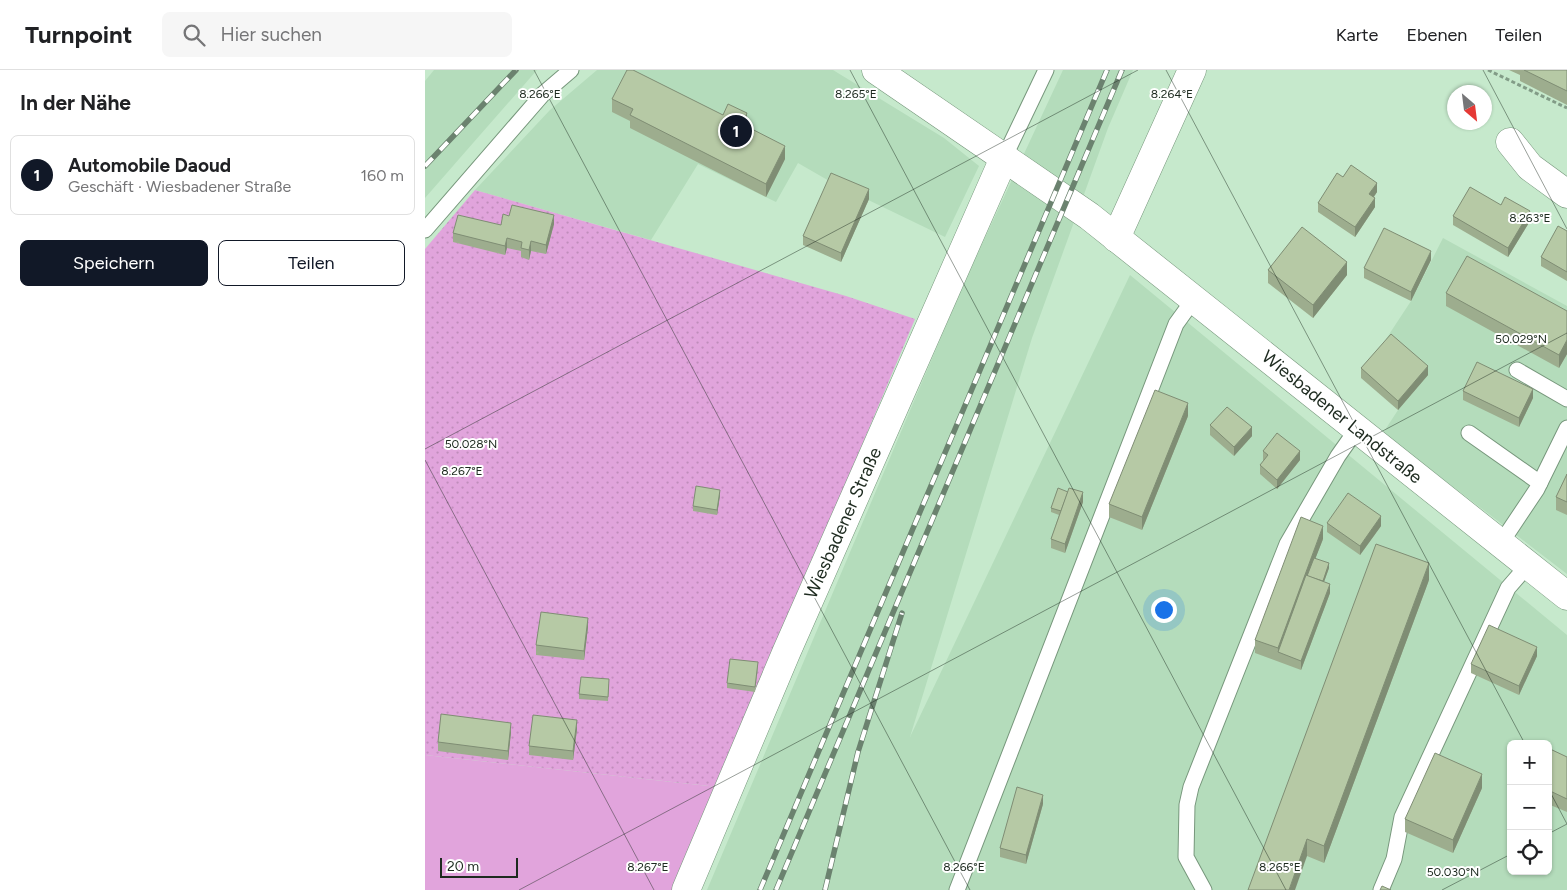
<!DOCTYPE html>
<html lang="de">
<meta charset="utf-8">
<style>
body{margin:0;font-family:Figtree,sans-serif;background:#f6f6f6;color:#202124}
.controls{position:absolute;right:15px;bottom:15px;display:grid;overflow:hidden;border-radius:8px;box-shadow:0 1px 4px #0004}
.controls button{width:45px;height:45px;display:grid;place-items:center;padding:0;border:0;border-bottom:1px solid #e0e0e0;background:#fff;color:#202124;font:25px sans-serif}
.compass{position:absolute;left:1022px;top:15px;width:45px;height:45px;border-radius:50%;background:#fff;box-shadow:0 1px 4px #0004;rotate:152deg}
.scale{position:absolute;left:15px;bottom:12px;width:78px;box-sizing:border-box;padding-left:5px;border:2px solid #1d2a1f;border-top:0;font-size:14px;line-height:18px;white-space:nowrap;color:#1d2a1f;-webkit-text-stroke:4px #fff;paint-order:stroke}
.you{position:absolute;left:738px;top:539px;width:18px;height:18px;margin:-12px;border:4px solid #fff;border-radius:50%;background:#1a73e8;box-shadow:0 0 0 8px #1a73e833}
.badge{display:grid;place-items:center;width:32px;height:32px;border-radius:50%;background:#111827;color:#fff;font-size:16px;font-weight:700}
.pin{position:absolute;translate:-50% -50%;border:2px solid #fff;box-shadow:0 1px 5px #0006}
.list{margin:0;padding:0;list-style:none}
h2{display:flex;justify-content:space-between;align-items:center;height:65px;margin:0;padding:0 20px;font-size:21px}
h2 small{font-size:16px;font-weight:400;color:#757577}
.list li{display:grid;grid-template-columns:32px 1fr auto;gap:15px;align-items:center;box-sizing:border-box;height:80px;margin:0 10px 10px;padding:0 10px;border:1px solid #e0e0e0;border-radius:8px}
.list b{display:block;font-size:19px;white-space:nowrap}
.list p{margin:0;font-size:16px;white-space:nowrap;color:#757577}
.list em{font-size:16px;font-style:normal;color:#757577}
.actions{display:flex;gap:10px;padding:15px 20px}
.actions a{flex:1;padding:11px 0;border:1px solid #111827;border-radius:8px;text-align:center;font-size:18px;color:#111827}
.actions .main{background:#111827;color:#fff}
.icon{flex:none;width:28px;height:28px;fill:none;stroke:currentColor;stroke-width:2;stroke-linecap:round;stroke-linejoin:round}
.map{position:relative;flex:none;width:1142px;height:820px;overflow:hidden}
header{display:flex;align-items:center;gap:30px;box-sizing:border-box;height:70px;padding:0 25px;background:#fff;border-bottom:1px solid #e0e0e0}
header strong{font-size:24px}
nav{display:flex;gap:28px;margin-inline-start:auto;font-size:18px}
.search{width:350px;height:45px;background:#f6f6f6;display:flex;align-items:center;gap:12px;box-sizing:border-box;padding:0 18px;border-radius:8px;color:#757577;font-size:19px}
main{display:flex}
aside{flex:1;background:#fff}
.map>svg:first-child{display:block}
.built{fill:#b4dcbb;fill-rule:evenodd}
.green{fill:#e1a4dc}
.garden{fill:url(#garden-dots)}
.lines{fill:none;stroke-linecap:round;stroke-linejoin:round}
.lane-casing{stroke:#77977c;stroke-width:17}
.street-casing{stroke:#77977c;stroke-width:29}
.secondary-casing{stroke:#77977c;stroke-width:29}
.path{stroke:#829c87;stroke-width:3;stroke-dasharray:4 2.5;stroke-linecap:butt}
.lane{stroke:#fff;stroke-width:15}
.street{stroke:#fff;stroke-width:28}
.secondary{stroke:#fff;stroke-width:28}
.rail-casing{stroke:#6b826f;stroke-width:5.5}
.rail{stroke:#fff;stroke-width:4;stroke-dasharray:11;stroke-linecap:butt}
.wall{fill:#9dad8e}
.shaded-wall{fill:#7f8d74}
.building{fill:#b6c9a5;stroke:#7f8d74}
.ticks{fill:none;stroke:#1d2a1f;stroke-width:1;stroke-opacity:0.45}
.labels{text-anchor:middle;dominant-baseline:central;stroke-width:4;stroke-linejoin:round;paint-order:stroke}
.street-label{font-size:18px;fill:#1d2a1f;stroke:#fff}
.ticks-label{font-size:12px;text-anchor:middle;fill:#1d2a1f;stroke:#fff;stroke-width:4;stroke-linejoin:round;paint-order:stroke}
</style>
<header>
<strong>Turnpoint</strong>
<div class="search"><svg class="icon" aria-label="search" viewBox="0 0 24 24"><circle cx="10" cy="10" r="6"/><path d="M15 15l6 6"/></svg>Hier suchen</div>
<nav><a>Karte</a><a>Ebenen</a><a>Teilen</a></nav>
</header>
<main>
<aside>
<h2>In der Nähe<small></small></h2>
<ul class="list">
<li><span class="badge">1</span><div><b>Automobile Daoud</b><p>Geschäft · Wiesbadener Straße</p></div><em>160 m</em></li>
</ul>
<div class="actions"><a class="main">Speichern</a><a>Teilen</a></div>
</aside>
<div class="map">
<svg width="1142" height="820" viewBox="0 0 1142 820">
<defs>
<pattern id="garden-dots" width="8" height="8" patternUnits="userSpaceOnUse" patternTransform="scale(1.25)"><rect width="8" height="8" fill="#e1a4dc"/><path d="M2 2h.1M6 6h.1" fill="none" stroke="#c18dbc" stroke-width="1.8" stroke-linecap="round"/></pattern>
</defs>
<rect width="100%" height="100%" fill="#c6e9cc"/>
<!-- built -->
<g class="built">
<polygon points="9,0 112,0 0,128 0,11"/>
<polygon points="172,0 408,0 519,68 554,96 520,167 406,112 373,93 351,132 273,94 226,170 50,120 125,40"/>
<path d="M638,0H708L683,58L607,268L485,667L705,205L1142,565V820H282L539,213ZM1086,674H1123V801H1086Z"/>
<polygon points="1018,168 1142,236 1142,504 958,363 973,340 966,273 961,269 986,231"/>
</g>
<!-- green -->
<polygon class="green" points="0,685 293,717 249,820 0,820"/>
<!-- garden -->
<polygon class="garden" points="50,120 421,226 490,249 293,717 0,685 0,179"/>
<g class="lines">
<!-- lane casing -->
<g class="lane-casing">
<g id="lane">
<polyline points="579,88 621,0"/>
<polyline points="0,160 118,24 146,0"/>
<polyline points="1092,300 1142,329"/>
<polyline points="1044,363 1115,413"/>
<polyline points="1076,473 1112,419 1142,358"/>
<polyline points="532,820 751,254 769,229"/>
<polyline points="779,820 761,787 762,735 766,717 862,474 913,386 932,359"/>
<polyline points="956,820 969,789 977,747 1083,518 1103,495"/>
</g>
</g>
<!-- street casing -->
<g class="street-casing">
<g id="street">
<polyline points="1085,72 1105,97 1142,124"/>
<polyline points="691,168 767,0"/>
<polyline points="261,820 361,583 579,88"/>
</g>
</g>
<!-- secondary casing -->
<g class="secondary-casing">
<polyline id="secondary" points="451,0 664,146 1142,526"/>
</g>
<!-- path -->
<polyline class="path" points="1063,0 1142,38"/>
<!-- lane -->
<use href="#lane" class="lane"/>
<!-- street -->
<use href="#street" class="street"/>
<!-- secondary -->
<use href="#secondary" class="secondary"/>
<!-- rail casing -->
<g class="rail-casing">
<g id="rail">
<polyline points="0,96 91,0"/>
<polyline points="335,820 682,0"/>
<polyline points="351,820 697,0"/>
<polyline points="400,820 433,682 477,543"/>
</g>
</g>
<!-- rail -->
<use href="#rail" class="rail"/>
</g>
<!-- wall -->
<g class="wall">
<polygon points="1084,0 1142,0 1142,35 1095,11 1095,5"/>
<polygon points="187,29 298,45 322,57 360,89 341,127 205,58 205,51 187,42"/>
<polygon points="918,107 952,122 949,127 950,137 930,167 893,142 893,133"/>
<polygon points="444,129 416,192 378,175 378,166"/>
<polygon points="1076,135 1105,151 1083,187 1028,155 1028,146"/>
<polygon points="84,146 129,154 121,184 106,181 104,190 96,187 96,181 82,178 80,185 28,172 28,163 76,155"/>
<polygon points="1142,161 1142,211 1116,196 1116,187"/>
<polygon points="1006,190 986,231 939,208 939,198"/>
<polygon points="843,200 922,205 888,248 843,213"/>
<polygon points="1021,223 1142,241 1142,284 1134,298 1021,236"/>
<polygon points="936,298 1003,305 973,340 936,308"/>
<polygon points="1038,321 1108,328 1094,357 1038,330"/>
<polygon points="763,346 717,460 684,447 684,434"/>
<polygon points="785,355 827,366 809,386 785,365"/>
<polygon points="838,381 875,390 852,419 835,404 835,395 839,391 838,390"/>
<polygon points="1142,404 1142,445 1131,440 1131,427"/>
<polygon points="295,425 292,445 268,441 268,436"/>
<polygon points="658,432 640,483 626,478 626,469 634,445 626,442 626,438"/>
<polygon points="902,453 956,456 935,485 902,462"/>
<polygon points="898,469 890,489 904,498 899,512 905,523 876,600 830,583 830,570"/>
<polygon points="1004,510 899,793 882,786 823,820"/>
<polygon points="163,557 159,590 111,585 111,575"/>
<polygon points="1112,586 1094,625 1046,603 1046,594"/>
<polygon points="333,597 330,622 302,618 302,613"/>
<polygon points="184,614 183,631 154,629 154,624"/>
<polygon points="152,659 148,690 104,685 104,676"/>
<polygon points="86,662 83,690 13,681 13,672"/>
<polygon points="1123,678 1142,687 1142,742 1123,734"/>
<polygon points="1057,718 1028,783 980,762 980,749"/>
<polygon points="618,734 601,794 575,787 575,778"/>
</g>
<!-- shaded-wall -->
<g class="shaded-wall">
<polygon points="322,43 322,57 317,54"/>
<polygon points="360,76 360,89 341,127 341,114"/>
<polygon points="952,113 952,122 944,133 944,124"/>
<polygon points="444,119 444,129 416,192 416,183"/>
<polygon points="950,128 950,137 930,167 930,157"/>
<polygon points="1105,141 1105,151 1083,187 1083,178"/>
<polygon points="129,145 129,154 121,184 121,175"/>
<polygon points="82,168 82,178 80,185 80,176"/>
<polygon points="106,171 106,181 104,190 104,180"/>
<polygon points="1006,181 1006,190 986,231 986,222"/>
<polygon points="922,192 922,205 888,248 888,235"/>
<polygon points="1142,270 1142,284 1134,298 1134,285"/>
<polygon points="1003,296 1003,305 973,340 973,331"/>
<polygon points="1108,319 1108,328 1094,357 1094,348"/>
<polygon points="763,333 763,346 717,460 717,447"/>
<polygon points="827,357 827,366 809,386 809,377"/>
<polygon points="875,381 875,390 852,419 852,410"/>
<polygon points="295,420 295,425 292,445 292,440"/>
<polygon points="658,422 658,432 640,483 640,474"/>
<polygon points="956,446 956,456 935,485 935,476"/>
<polygon points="898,456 898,469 882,510 853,582 853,578"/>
<polygon points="904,493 904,498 896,520 896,515"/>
<polygon points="1004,493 1004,510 899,793 899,776"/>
<polygon points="905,514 905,523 876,600 876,591"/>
<polygon points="163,548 163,557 159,590 159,581"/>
<polygon points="1112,577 1112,586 1094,625 1094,616"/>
<polygon points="152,650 152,659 148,690 148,681"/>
<polygon points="86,653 86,662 83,690 83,681"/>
<polygon points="1057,704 1057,718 1028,783 1028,770"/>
<polygon points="618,725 618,734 601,794 601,785"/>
<polygon points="882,769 882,786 870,820 864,820"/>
</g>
<!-- building -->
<g class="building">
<polygon points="202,0 208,0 298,45 303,34 322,43 317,54 360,76 341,114 205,45 208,39 187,29"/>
<polygon points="1099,0 1142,0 1142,21"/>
<polygon points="926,95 952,113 944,124 950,128 930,157 893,133 912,103 918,107"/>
<polygon points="406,103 444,119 416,183 378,166"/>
<polygon points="1045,117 1076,135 1080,127 1105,141 1083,178 1028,146"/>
<polygon points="87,135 129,145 121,175 106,171 104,180 96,178 97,172 82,168 80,176 28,163 33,145 76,155 78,144 84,146"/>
<polygon points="1133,156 1142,161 1142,202 1116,187"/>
<polygon points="877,157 922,192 888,235 843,200"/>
<polygon points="959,158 1006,181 986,222 939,198"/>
<polygon points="1042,186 1142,241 1142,270 1134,285 1021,223"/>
<polygon points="966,264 1003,296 973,331 936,298"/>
<polygon points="1052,292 1108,319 1094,348 1038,321"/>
<polygon points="730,320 763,333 717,447 684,434"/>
<polygon points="802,337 827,357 809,377 785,355"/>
<polygon points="852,363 875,381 852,410 835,395 843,385 838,381"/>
<polygon points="1142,404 1142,432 1131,427"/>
<polygon points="271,416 295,420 292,440 268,436"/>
<polygon points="633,418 643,422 636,441 626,438"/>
<polygon points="644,418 658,422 640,474 626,469"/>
<polygon points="923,423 956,446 935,476 902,453"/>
<polygon points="876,447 898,456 853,578 830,570"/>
<polygon points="951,474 1004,493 899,776 882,769 864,820 823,820"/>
<polygon points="889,488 904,493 898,511 882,506"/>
<polygon points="881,505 905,514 876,591 853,582"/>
<polygon points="116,542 163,548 159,581 111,575"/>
<polygon points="1064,555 1112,577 1094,616 1046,594"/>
<polygon points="305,589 333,592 330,617 302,613"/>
<polygon points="156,607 184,609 183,627 154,624"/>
<polygon points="16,644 86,653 83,681 13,672"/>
<polygon points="108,645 152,650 148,681 104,676"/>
<polygon points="1123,678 1142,687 1142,729 1123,720"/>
<polygon points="1010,683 1057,704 1028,770 980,749"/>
<polygon points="592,717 618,725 601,785 575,778"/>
<polygon points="957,816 966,820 955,820"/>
</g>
<!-- ticks -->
<path class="ticks" d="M109,0L545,820M425,0L861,820M741,0L1100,674M1058,0L1142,159M0,379L713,0M0,390L229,820M1123,718L1142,754M1123,764L1142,754M94,820L1142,263M1017,820L1086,784"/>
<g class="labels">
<!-- street labels -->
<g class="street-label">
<text transform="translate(917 347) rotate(39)">Wiesbadener Landstraße</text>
<text transform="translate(418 453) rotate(-66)">Wiesbadener Straße</text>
</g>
</g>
<g class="ticks-label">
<text x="115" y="28">8.266°E</text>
<text x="431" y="28">8.265°E</text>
<text x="747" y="28">8.264°E</text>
<text x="1105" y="152">8.263°E</text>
<text x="1096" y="273">50.029°N</text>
<text x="46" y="378">50.028°N</text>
<text x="37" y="405">8.267°E</text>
<text x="223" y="801">8.267°E</text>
<text x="539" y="801">8.266°E</text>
<text x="855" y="801">8.265°E</text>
<text x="1028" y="806">50.030°N</text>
</g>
</svg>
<div class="controls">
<button>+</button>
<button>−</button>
<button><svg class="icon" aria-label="locate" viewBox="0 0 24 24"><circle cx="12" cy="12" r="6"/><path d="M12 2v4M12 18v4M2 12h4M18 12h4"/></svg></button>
</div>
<svg class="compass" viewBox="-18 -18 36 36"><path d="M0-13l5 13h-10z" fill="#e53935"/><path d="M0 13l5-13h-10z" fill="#757577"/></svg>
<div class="scale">20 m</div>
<div class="you"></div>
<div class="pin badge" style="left:311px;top:61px">1</div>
</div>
</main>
